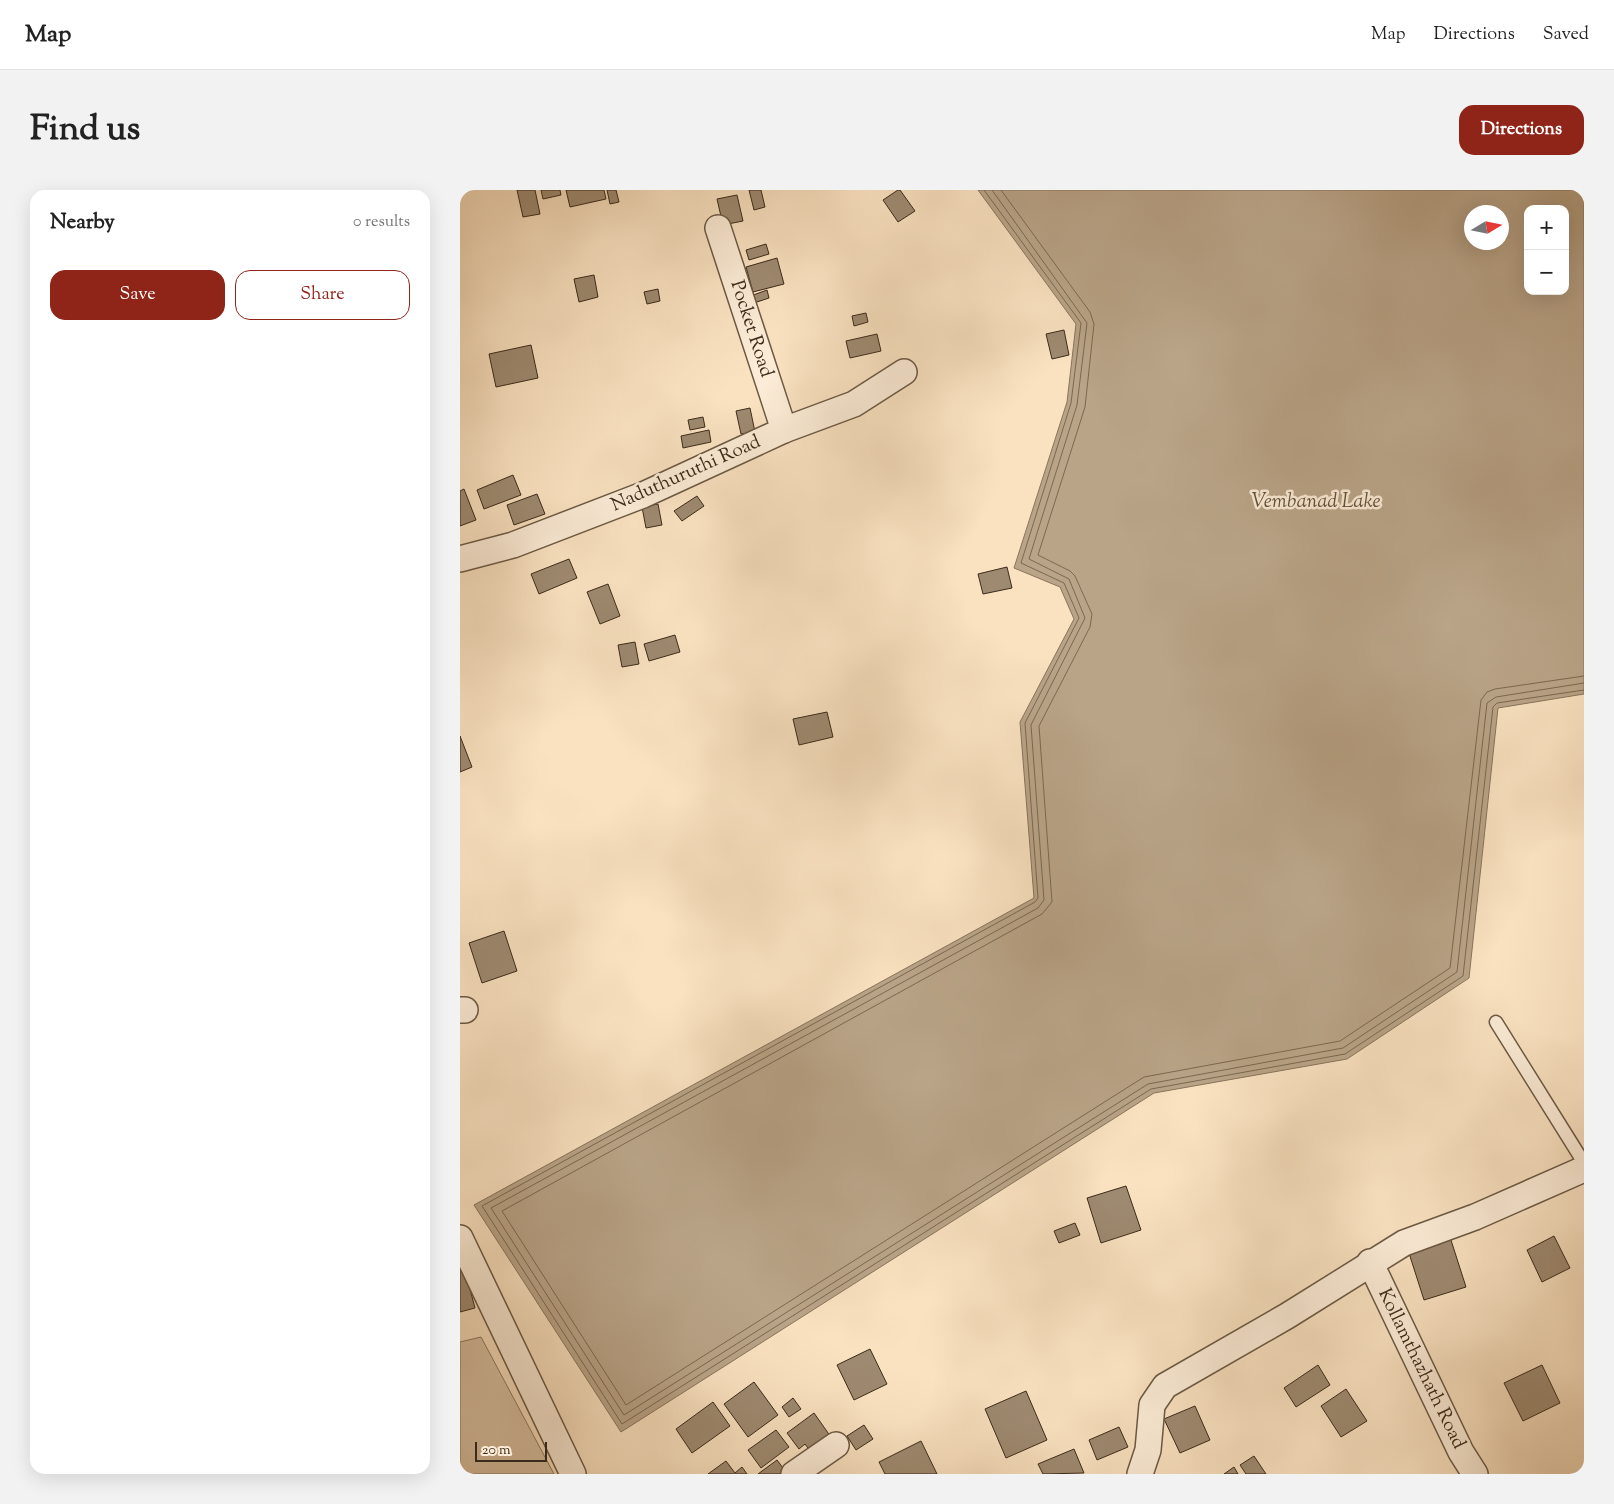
<!DOCTYPE html>
<meta charset="utf-8">
<style>
body{margin:0;font-family:"Sorts Mill Goudy",serif;background:#f2f2f2;color:#222}
.controls{position:absolute;right:15px;top:15px;display:grid;overflow:hidden;border-radius:10px;box-shadow:0 5px 20px #0002}
.controls button{width:45px;height:45px;display:grid;place-items:center;padding:0;border:0;border-bottom:1px solid #e0e0e0;background:#fff;color:#222;font:25px sans-serif}
.compass{position:absolute;left:1004px;top:15px;width:45px;height:45px;border-radius:50%;background:#fff;box-shadow:0 5px 20px #0002;rotate:80deg}
.scale{position:absolute;left:15px;bottom:12px;width:72px;box-sizing:border-box;padding-left:5px;border:2px solid #3b2b1a;border-top:0;font-size:14px;line-height:18px;white-space:nowrap;color:#3b2b1a;-webkit-text-stroke:4px #fcecd7;paint-order:stroke}
.list{margin:0;padding:0;list-style:none}
h2{display:flex;justify-content:space-between;align-items:center;height:65px;margin:0;padding:0 20px;font-size:21px}
h2 small{font-size:16px;font-weight:400;color:#767676}
.actions{display:flex;gap:10px;padding:15px 20px}
.actions a{flex:1;padding:11px 0;border:1px solid #8f2418;border-radius:15px;text-align:center;font-size:18px;color:#8f2418}
.actions .main{background:#8f2418;color:#fff}
.map{position:relative;flex:none;width:1124px;height:1284px;overflow:hidden;border-radius:15px}
header{display:flex;align-items:center;gap:30px;box-sizing:border-box;height:70px;padding:0 25px;background:#fff;border-bottom:1px solid #e0e0e0}
header strong{font-size:24px}
nav{display:flex;gap:28px;margin-inline-start:auto;font-size:18px}
.intro{display:flex;align-items:center;justify-content:space-between;box-sizing:border-box;height:120px;padding:0 30px}
h1{margin:0;font-size:35px}
.button{padding:12px 22px;border-radius:15px;background:#8f2418;color:#fff;font-size:18px;font-weight:700}
main{display:flex;gap:30px;padding:0 30px}
aside{flex:1;background:#fff;border-radius:15px;box-shadow:0 5px 20px #0002}
.map>svg:first-child{display:block}
.green{fill:#dac3a5;stroke:#8a7760}
.water{fill:#b9a488;stroke:#87745c;fill-rule:evenodd}
.lines{fill:none;stroke-linecap:round;stroke-linejoin:round}
.shore{stroke:#7a6851;stroke-width:1}
.building{fill:#9e8a71;stroke:#3b2b1a}
.service-casing{stroke:#6b5944;stroke-width:15}
.minor-casing{stroke:#6b5944;stroke-width:28}
.service{stroke:#fcecd7;stroke-width:12}
.minor{stroke:#fcecd7;stroke-width:25}
.labels{text-anchor:middle;dominant-baseline:central;stroke-width:5;stroke-linejoin:round;paint-order:stroke}
.street-label{font-size:19px;fill:#3b2b1a;stroke:#fcecd7}
.water-label{font-size:20px;font-style:italic;fill:#614f3b;stroke:#fcecd7}
</style>
<header>
<strong>Map</strong>
<nav><a>Map</a><a>Directions</a><a>Saved</a></nav>
</header>
<div class="intro"><h1>Find us</h1><a class="button">Directions</a></div>
<main>
<aside>
<h2>Nearby<small>0 results</small></h2>
<ul class="list">
</ul>
<div class="actions"><a class="main">Save</a><a>Share</a></div>
</aside>
<div class="map">
<svg width="1124" height="1284" viewBox="0 0 1124 1284">
<rect width="100%" height="100%" fill="#fae2c1"/>
<filter id="stains"><feTurbulence type="fractalNoise" baseFrequency=".004" numOctaves="4"/><feColorMatrix values="0 0 0 0 .2 0 0 0 0 .09 0 0 0 0 .02 0 0 0 .5 -.17"/></filter>
<radialGradient id="worn" r=".72"><stop offset=".6" stop-color="#630" stop-opacity="0"/><stop offset="1" stop-color="#630" stop-opacity=".3"/></radialGradient>
<!-- green -->
<polygon class="green" points="21,1147 94,1284 0,1284 0,1152"/>
<!-- water -->
<path class="water" d="M518,0H1124V504L1038,518L1009,788L887,869L694,903L161,1242L14,1015L574,708L560,532L614,429L600,397L554,378L607,212L616,134ZM1068,19H1105V101H1068ZM1012,22H1042V52H1012Z"/>
<g class="lines">
<!-- shore -->
<g class="shore">
<polyline points="524,0 621,133 611,213 561,373 604,393 619,428 565,533 578,708 575,712 22,1016 162,1234 691,899 885,864 1003,786 1033,517 1037,513 1124,500"/>
<polyline points="532,0 627,133 617,215 569,369 609,389 625,428 571,535 584,710 578,718 31,1018 164,1225 688,894 883,858 997,782 1027,513 1036,507 1124,493"/>
<polyline points="541,0 630,122 634,134 625,217 578,365 610,381 615,386 632,424 630,437 579,536 592,712 582,724 42,1021 166,1215 684,887 880,851 990,778 1021,510 1027,502 1035,499 1124,486"/>
</g>
</g>
<!-- building -->
<g class="building">
<polygon points="57,0 75,0 80,24 63,27"/>
<polygon points="81,0 100,0 101,5 83,9"/>
<polygon points="106,0 144,0 146,9 110,17"/>
<polygon points="147,0 156,0 159,12 150,14"/>
<polygon points="289,0 301,0 305,17 294,20"/>
<polygon points="438,0 440,0 455,21 438,32 423,10"/>
<polygon points="277,5 283,31 263,35 257,9"/>
<polygon points="306,54 309,64 289,70 286,60"/>
<polygon points="317,68 324,94 293,102 286,77"/>
<polygon points="134,85 138,107 119,112 114,89"/>
<polygon points="198,99 200,111 187,114 184,102"/>
<polygon points="307,100 309,108 291,114 288,107"/>
<polygon points="406,123 408,132 394,136 392,126"/>
<polygon points="604,140 609,165 592,169 586,144"/>
<polygon points="417,144 421,161 390,168 386,151"/>
<polygon points="71,155 78,188 36,197 29,164"/>
<polygon points="290,218 295,242 281,244 276,221"/>
<polygon points="243,227 245,237 230,240 228,230"/>
<polygon points="249,240 251,252 223,258 221,246"/>
<polygon points="53,285 61,305 24,319 17,300"/>
<polygon points="4,299 16,330 0,336 0,301"/>
<polygon points="77,304 85,324 54,335 47,315"/>
<polygon points="237,306 244,316 222,331 214,321"/>
<polygon points="198,314 202,335 186,338 182,317"/>
<polygon points="109,369 117,388 79,404 71,384"/>
<polygon points="547,377 552,398 523,404 518,384"/>
<polygon points="148,394 160,426 140,434 127,402"/>
<polygon points="215,445 220,462 189,471 184,454"/>
<polygon points="175,452 179,474 162,477 158,455"/>
<polygon points="367,522 373,547 339,555 333,529"/>
<polygon points="0,546 12,577 0,582"/>
<polygon points="44,741 57,781 22,793 9,753"/>
<polygon points="666,996 681,1040 641,1053 627,1008"/>
<polygon points="615,1033 620,1045 599,1053 594,1041"/>
<polygon points="1094,1046 1110,1078 1082,1092 1067,1060"/>
<polygon points="990,1047 1006,1097 964,1110 948,1060"/>
<polygon points="0,1069 2,1069 15,1118 0,1122"/>
<polygon points="410,1159 427,1194 394,1210 377,1175"/>
<polygon points="858,1175 870,1195 836,1217 824,1198"/>
<polygon points="1082,1175 1100,1213 1063,1231 1044,1193"/>
<polygon points="294,1192 318,1225 288,1247 264,1214"/>
<polygon points="886,1199 907,1231 881,1247 861,1216"/>
<polygon points="566,1201 587,1250 546,1268 525,1219"/>
<polygon points="333,1208 341,1219 329,1227 322,1217"/>
<polygon points="253,1212 270,1236 232,1263 216,1239"/>
<polygon points="735,1216 750,1250 720,1263 704,1229"/>
<polygon points="354,1223 373,1250 353,1265 345,1254 339,1259 327,1243"/>
<polygon points="404,1235 413,1249 396,1260 387,1246"/>
<polygon points="659,1237 668,1257 637,1270 629,1250"/>
<polygon points="316,1240 329,1257 301,1278 288,1260"/>
<polygon points="461,1251 477,1284 425,1284 419,1272"/>
<polygon points="614,1259 624,1283 583,1284 578,1274"/>
<polygon points="794,1266 806,1284 786,1284 780,1275"/>
<polygon points="317,1270 326,1282 323,1284 298,1284"/>
<polygon points="266,1271 275,1283 282,1277 287,1284 248,1284"/>
<polygon points="774,1277 778,1284 764,1284"/>
</g>
<g class="lines">
<!-- service casing -->
<g class="service-casing">
<polyline id="service" points="1036,832 1124,973"/>
</g>
<!-- minor casing -->
<g class="minor-casing">
<g id="minor">
<polyline points="258,38 324,240"/>
<polyline points="0,369 53,355 183,305 324,240 394,214 444,182"/>
<polyline points="0,820 5,820"/>
<polyline points="0,1048 113,1284"/>
<polyline points="910,1072 1001,1262 1015,1284"/>
<polyline points="334,1284 376,1255"/>
<polyline points="680,1284 688,1260 692,1215 705,1196 827,1126 944,1053 1015,1027 1124,979"/>
</g>
</g>
<!-- service -->
<use href="#service" class="service"/>
<!-- minor -->
<use href="#minor" class="minor"/>
</g>
<g class="labels">
<!-- street labels -->
<g class="street-label">
<text transform="translate(291 139) rotate(72)">Pocket Road</text>
<text transform="translate(226 284) rotate(-24)">Naduthuruthi Road</text>
<text transform="translate(961 1179) rotate(64)">Kollamthazhath Road</text>
</g>
<!-- water labels -->
<g class="water-label">
<text x="856" y="312">Vembanad Lake</text>
</g>
</g>
<rect width="100%" height="100%" filter="url(#stains)"/>
<rect width="100%" height="100%" fill="url(#worn)"/>
</svg>
<div class="controls">
<button>+</button>
<button>−</button>
</div>
<svg class="compass" viewBox="-18 -18 36 36"><path d="M0-13l5 13h-10z" fill="#e53935"/><path d="M0 13l5-13h-10z" fill="#767676"/></svg>
<div class="scale">20 m</div>
</div>
</main>
